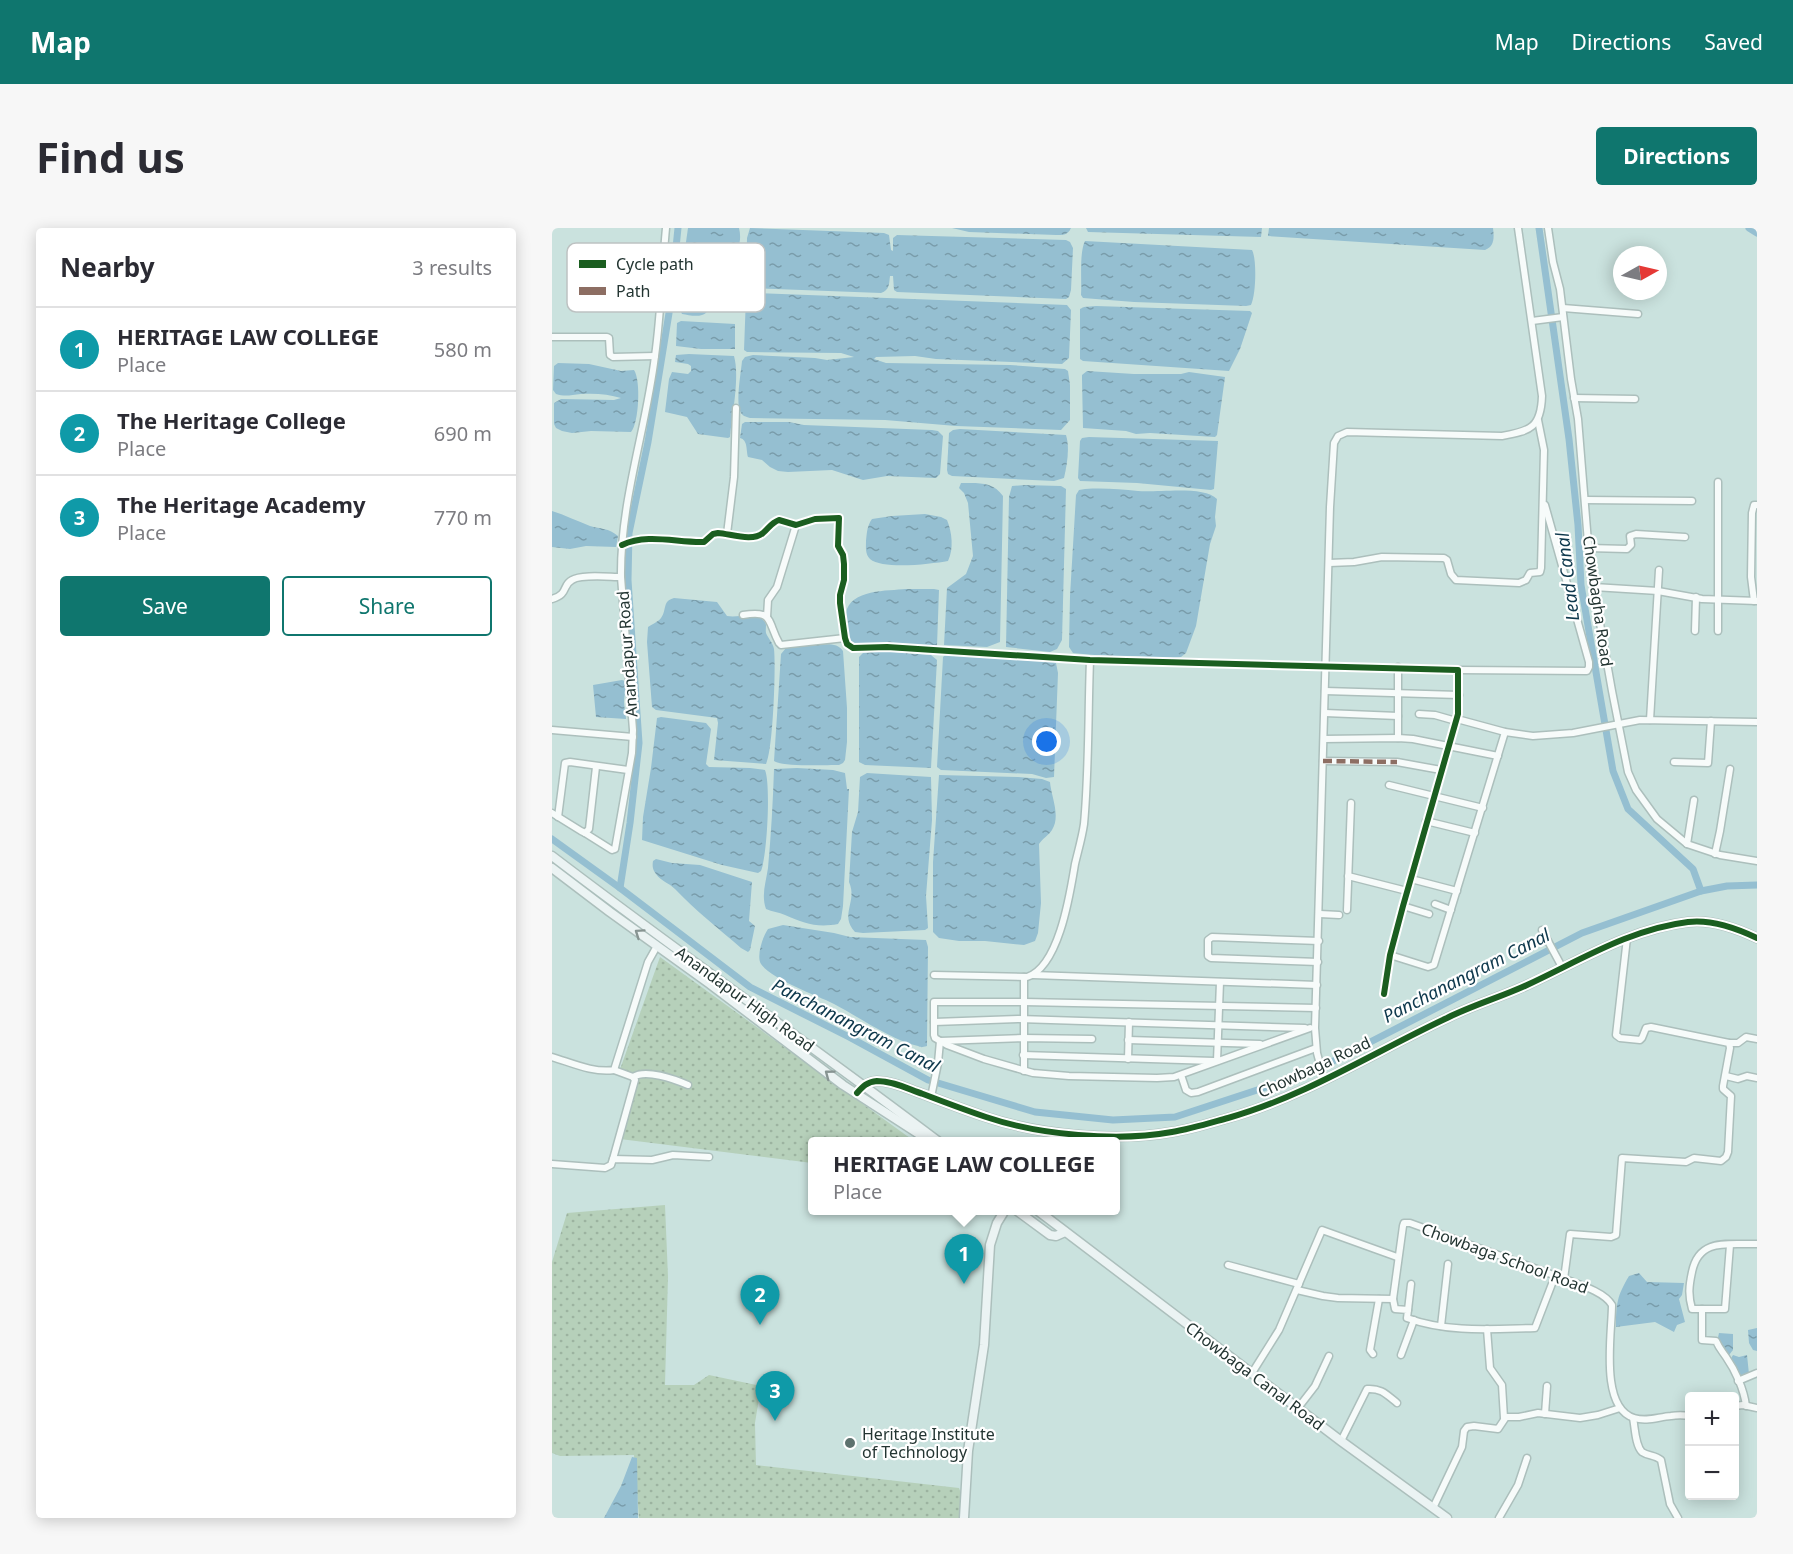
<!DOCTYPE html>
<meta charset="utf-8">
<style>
body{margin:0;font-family:"Noto Sans",sans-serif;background:#f7f7f7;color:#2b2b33}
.controls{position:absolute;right:18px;bottom:18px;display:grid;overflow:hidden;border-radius:6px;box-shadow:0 3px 15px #0003}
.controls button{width:54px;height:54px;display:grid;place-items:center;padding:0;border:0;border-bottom:2px solid #e1e1e2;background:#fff;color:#2b2b33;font:30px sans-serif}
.compass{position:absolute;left:1061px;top:18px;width:54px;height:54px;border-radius:50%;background:#fff;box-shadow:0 3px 15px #0003;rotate:82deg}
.you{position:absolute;left:495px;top:514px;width:21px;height:21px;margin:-15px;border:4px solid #fff;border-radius:50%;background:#1a73e8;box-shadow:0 0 0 9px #1a73e833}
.badge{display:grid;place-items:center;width:39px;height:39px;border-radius:50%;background:#0f766e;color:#fff;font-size:20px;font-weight:700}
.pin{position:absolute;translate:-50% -50px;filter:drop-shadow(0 2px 3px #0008)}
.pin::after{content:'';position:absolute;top:32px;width:21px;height:18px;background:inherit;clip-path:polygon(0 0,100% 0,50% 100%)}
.popup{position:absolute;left:256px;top:909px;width:312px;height:78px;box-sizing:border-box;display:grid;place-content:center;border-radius:6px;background:#fff;filter:drop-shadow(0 2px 4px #0005);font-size:20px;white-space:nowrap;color:#7c7c81}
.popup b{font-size:22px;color:#2b2b33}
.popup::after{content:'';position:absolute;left:50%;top:100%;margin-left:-12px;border:12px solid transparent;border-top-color:#fff}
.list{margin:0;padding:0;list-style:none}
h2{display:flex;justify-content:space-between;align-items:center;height:78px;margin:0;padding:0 24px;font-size:26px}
h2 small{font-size:20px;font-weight:400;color:#7c7c81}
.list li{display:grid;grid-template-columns:39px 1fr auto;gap:18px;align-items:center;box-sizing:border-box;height:84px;padding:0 24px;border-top:2px solid #e1e1e2}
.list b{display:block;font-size:22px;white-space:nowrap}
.list p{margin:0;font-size:20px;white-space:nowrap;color:#7c7c81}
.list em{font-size:20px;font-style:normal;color:#7c7c81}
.actions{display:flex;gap:12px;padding:18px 24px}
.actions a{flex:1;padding:14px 0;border:2px solid #0f766e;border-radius:6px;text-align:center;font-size:21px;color:#0f766e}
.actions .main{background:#0f766e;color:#fff}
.map{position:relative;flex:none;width:1205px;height:1290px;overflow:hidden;border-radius:6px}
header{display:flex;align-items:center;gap:36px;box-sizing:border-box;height:84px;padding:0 30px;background:#0f766e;color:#fff}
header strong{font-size:28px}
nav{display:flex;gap:33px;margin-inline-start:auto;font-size:21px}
.intro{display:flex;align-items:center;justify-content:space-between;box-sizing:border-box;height:144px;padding:0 36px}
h1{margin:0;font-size:42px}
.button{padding:15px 27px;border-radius:6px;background:#0f766e;color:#fff;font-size:21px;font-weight:700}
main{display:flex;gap:36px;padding:0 36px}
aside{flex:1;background:#fff;border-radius:6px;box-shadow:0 3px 15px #0003}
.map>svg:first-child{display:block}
.green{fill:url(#green-dots)}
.water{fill:url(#water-ripples)}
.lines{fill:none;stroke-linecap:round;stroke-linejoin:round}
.canal{stroke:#95bfd1;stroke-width:7}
.street-casing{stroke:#acbfbc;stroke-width:9}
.secondary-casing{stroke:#acbfbc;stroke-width:11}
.street{stroke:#f7fbfa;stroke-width:6}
.secondary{stroke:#ebf3f3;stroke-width:8}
.quiet{stroke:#8d6e63;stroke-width:4.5;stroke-dasharray:9 4.5;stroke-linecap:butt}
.cycleway-casing{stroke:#fff;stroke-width:10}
.cycleway{stroke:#1b5e20;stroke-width:6}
.oneway{stroke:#879492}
.poi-dot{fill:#5d726e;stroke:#fff;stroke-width:2}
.labels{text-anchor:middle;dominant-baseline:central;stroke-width:4.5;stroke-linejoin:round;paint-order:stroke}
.street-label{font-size:16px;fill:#233532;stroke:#fff}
.poi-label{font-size:16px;fill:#233532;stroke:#fff;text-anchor:start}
.water-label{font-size:18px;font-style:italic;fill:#0e384c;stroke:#fff}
.key{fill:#fff;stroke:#bdc2c2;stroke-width:1.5}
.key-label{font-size:16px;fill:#233532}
</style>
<header>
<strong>Map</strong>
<nav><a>Map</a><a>Directions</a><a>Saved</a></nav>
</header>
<div class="intro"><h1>Find us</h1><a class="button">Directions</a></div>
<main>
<aside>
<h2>Nearby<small>3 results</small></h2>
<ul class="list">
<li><span class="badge" style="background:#0f9aa8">1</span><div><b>HERITAGE LAW COLLEGE</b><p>Place</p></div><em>580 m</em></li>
<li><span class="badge" style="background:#0f9aa8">2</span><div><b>The Heritage College</b><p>Place</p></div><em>690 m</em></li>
<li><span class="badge" style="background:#0f9aa8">3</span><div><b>The Heritage Academy</b><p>Place</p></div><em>770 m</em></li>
</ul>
<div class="actions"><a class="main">Save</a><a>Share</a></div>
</aside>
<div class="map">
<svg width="1205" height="1290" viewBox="0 0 1205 1290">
<defs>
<pattern id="green-dots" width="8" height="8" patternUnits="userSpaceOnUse" patternTransform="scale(1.5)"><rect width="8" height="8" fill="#b6d0ba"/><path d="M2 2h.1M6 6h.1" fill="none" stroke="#9cb3a0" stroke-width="1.8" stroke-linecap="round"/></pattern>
<pattern id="water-ripples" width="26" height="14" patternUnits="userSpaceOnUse" patternTransform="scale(1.5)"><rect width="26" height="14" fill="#95bfd1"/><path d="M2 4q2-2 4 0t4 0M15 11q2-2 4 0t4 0" fill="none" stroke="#799caa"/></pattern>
</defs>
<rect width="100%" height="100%" fill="#cae2de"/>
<!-- green -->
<g class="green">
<polygon points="108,729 362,913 260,914 260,935 68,911 84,853 66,847"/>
<polygon points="113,977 116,1049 113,1157 142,1157 157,1147 209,1158 203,1195 204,1237 407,1260 413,1276 413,1290 87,1290 82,1227 8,1228 0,1225 0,1034 15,985"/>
</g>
<!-- water -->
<g class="water">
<path d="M136,0H187C190,12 187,24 177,31H141L135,28L133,21Z"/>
<path d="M198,0L332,5L337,7L339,22L341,23V10L345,7L514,12L518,14L521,20L519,62L517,69L514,71L345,64L342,62L341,48H338C337,55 338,62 329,65L194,60L195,10Z"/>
<path d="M400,0H519C516,7 511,7 504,7L417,4Z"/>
<polygon points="534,0 710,0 709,9 536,4"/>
<path d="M717,0H941C942,9 943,18 933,22L716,8Z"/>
<path d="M533,13L700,22C705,31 704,67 699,77L694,78L582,74L531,70L529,67C530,53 527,25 533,13Z"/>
<path d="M142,46H153L162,48C163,59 162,84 150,87C144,89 136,87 130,86L128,82L130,51L134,48Z"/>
<path d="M204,65L515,77L519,82L517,130L510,136L384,131L363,128L324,129L322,131L334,135L458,137L513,141L516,143L518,157V192L509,202L404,198L333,192L198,190C193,188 192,189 189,185C183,176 189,145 190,133L193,129L201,127L263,130L275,132L302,129L289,125L195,124L192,122L194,68L196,66Z"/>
<polygon points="544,78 698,83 700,85 688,121 677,143 531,133 528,131 528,81 532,79"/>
<polygon points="129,93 183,96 183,121 149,121 124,118 125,95"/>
<path d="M137,126L182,128C188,149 180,187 178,209L176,210L146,206L135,189L113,184L117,151L120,144L136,146L139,143V138L136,136L123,134L124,127Z"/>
<path d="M6,135L37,136L69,143L82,142C89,152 87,195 79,204L39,203L20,205L10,203L4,200L2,196V175L9,171L62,172L69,170C57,166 42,165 29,166C19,167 13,169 4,166L1,162L2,138Z"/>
<polygon points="535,143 582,146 629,146 637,144 673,149 665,207 663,209 598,205 584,206 574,203 531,200 530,151 530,147"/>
<path d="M193,194H237L252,197L380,202L386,203L391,208L388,246L384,250L335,248L311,252L280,242L236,244L226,243L218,239L210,232L196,229C194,222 196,212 188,210L190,196Z"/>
<path d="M408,201L514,207C518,220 515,237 512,250L502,253L400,248L396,246L395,242L397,205L401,202Z"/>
<polygon points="537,209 666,213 662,261 659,262 585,255 528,253 526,250 528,213 530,210"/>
<path d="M409,255C425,255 441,253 451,268L448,414L435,419L392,417L395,360L414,346L421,328L416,275L412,265L407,260Z"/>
<polygon points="473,257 509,258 514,261 510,412 505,421 498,424 454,419 457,269 460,258"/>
<path d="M533,261C551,260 568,261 586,263C604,265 652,257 665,271L663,289L664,298L658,316L644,398L634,425L629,429L621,430C588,428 554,429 521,425L517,419L518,368L524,267L527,262Z"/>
<path d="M0,283C13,287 25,293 38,298C48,301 57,300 66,308L64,319L34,318L18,321L0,319Z"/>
<path d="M373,286L389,289L395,292C400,304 402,321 396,333C379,336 331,342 318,331C313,326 314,319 314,313C315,304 315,298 320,291L340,288Z"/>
<path d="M354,361H382L387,362L385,418L303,416C295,412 296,407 295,400C295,395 294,389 294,385C298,361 336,363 354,361Z"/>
<path d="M122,370L165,374L175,388C186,390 202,384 211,392C216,396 213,399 214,405C216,410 221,415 222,421C224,439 221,523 214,536L162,532L166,495L165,490L104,482L100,479L95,414L96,399C100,396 106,394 109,390C115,382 110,373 122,370Z"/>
<path d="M259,417C270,417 285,413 291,423L295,480V514L293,532L291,535L287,537C273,537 231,539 222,533L229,426L234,420Z"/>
<polygon points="331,423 379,427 385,432 379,540 313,537 307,534 307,429 311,425"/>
<polygon points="394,426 497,432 504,435 506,445 502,549 494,550 480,546 389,542 385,539 391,429"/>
<path d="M70,452L73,453C75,461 72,467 72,474C72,480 74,485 74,491L44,489L41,457Z"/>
<path d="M109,489L154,495L159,501L154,536L157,539L198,540L213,542C219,556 215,629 209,643L206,645L170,637L90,612L91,589L99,540L105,490Z"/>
<path d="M245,540L281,542L293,545L295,561H297L291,678L289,691L286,696C264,700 252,695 233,687C227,684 220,684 214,681C209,667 214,654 216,640C219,607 221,573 222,541Z"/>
<path d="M315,545L379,549L380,592L374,668L376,700L373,702L311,705L303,704C287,686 306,674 297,654L300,604L306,584L308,549Z"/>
<path d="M387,547L466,549L490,551L498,554C499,568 509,588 500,602C497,607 491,610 487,616L489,675L486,705L483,713L472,717L433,713H407L387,710L381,704V634Z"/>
<path d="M104,631L120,635L148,637L200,654L197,693L203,698L198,722L196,724L189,720C167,701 143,682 123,661C117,655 109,653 104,646C101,642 100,639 101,633Z"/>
<path d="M231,697L282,705L298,709L374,712L376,719L375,818C370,819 370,820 366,818C339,812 307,789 282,776C264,767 220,752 209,736C204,728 211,708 216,701Z"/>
<path d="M1087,1045L1095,1054L1132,1055L1130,1067L1127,1071L1133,1094L1125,1097L1122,1104L1103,1094L1064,1099C1064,1076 1065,1068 1077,1048Z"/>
<polygon points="1205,1100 1205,1123 1201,1122 1197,1115 1196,1102"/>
<polygon points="1167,1105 1181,1106 1181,1122 1177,1127 1169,1125 1165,1114"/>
<polygon points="1181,1127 1187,1129 1195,1127 1197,1146 1192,1151 1183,1144 1178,1132"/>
<polygon points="80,1229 85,1230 86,1290 52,1290 69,1258"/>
</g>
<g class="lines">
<!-- canal -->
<g class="canal">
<polyline points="987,0 1017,211 1026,297 1029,357 1061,543 1076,581 1141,641 1149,663"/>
<polyline points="1197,0 1205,5"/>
<polyline points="0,611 68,660 198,759 297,809 376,852 483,884 561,892 623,889 760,844 1030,705 1149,663 1175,658 1205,657"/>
<polyline points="68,660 78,595 87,515 76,352 77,305 96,214 118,79 126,0"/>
</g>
<!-- street casing -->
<g class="street-casing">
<g id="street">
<polyline points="996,0 1001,34 1008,61 1019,151 1026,191 1038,339 1060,463 1076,544 1084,562 1105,591 1135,616 1168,627 1205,633"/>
<polyline points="1011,80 1086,86"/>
<polyline points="980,93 1011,89"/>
<polyline points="0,109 55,109 57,110 58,127 61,129 103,128"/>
<polyline points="1022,170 1083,171"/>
<polyline points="1033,272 1140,273"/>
<polyline points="175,306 182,249 184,180"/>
<path d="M70,317C96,305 125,315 152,314L161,306L166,305C179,306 201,314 211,305C217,300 219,295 227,292L244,297L263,291L287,290L286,318L291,327L292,336V352L288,367V375L293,410L295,416L301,420L335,419L538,432L906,442V486L851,678L838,727L832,766"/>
<polyline points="1036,320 1075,321 1079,317 1078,308 1084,306 1133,309"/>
<polyline points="777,335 802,334 830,329 892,330 895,332 899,346 904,352 967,355 974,352 978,345 988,344 989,340 992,222 986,192"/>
<path d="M69,349C68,274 94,202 103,128C109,86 110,42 114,0"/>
<polyline points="1042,359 1106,363 1150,371 1205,373"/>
<path d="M0,371C17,366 10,357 20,352C29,346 57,349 69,349L81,502L80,525L63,621L60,622L33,605"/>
<polyline points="1202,373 1199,349 1200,285 1202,277 1205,277"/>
<path d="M191,387C222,382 215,393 227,415L229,417L293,410"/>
<polyline points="215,389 216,372 225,359 244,297"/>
<polyline points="1143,403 1144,369"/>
<polyline points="1166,403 1166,254"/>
<polyline points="906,442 1035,443 1037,439 1037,434 993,277"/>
<polyline points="773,463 907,467"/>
<polyline points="773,485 846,488"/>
<polyline points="867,486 883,487 904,493"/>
<polyline points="905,491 953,504 981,508 1021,505 1088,492 1205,494"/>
<polyline points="1098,492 1107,342"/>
<polyline points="0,502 81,509"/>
<polyline points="846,510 846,439"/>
<polyline points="772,511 846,510 861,511 946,528"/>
<polyline points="771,533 845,534 889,542"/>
<polyline points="1122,534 1156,535 1159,493"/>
<polyline points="837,557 931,580"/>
<polyline points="0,585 29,603 33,605 37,601 44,539"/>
<polyline points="6,589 13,535 18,534 76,542"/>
<polyline points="874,593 923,605"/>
<polyline points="1135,616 1142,572"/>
<polyline points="1163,626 1168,603 1178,541"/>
<polyline points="796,648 855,663"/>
<polyline points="859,651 905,663"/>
<polyline points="883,676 899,682"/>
<polyline points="851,678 877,686"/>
<polyline points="795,682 799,575"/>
<polyline points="768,686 787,687"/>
<polyline points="990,702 1010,739"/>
<polyline points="838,727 876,739 882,737 953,504"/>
<polyline points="766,734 659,730 656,728 656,712 660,709 767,713"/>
<path d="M382,747L475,749C507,739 518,666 523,636C526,623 530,610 532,596C537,542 536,486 538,432"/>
<polyline points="481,747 765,757"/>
<polyline points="382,794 467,791 753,800"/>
<polyline points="758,800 622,849 605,850 517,848 481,845 432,831 395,817 383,810 382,807 382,774 472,774 764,780"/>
<polyline points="576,812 708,816"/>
<polyline points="1177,815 1186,815 1194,809 1205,811"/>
<polyline points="471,827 662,833"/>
<path d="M0,829C20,835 41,845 62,842L96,734L105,718"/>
<polyline points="576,831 577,794"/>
<polyline points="665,833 668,754"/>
<polyline points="472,843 472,749"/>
<polyline points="629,847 634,862 639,865 646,864 764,820"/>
<polyline points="1174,848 1186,851 1195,848 1205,850"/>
<path d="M81,849C94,841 122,851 136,857"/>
<path d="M772,851L765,825L763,800L778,279L782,215L786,208L795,204L950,208C979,203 989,199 990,168L966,0"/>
<polyline points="379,869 386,835 388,813 471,810 540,811"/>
<polyline points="61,931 83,852 81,849 62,842"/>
<polyline points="0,936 53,940 59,937 61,931 100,932 121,927 157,929"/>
<polyline points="676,1037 747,1056"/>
<polyline points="1012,1051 1018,1006 1059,1009 1064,1007 1070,930 1134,934 1142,930 1169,933 1174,929 1176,924 1179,868 1171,861 1171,858 1178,820 1177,815 1099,799 1094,800 1090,810 1088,812 1068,810 1064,807 1075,710"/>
<path d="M745,1062L771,1068L786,1070L841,1071L851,998L852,995H858L1018,1053C1032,1058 1053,1065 1060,1077C1060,1105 1047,1179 1082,1190C1095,1194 1106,1189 1119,1188C1125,1187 1131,1187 1138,1188"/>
<path d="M841,1071L843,1081L856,1082L855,1090C896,1105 940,1101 983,1100L1003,1048"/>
<polyline points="1150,1081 1173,1081 1178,1017"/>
<polyline points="856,1082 859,1056"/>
<polyline points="889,1098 896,1036"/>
<polyline points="935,1101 938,1140 950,1157 952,1190"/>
<polyline points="821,1126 818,1122 827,1071"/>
<polyline points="849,1127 862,1092"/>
<polyline points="700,1145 727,1102 770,1002 845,1029"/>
<polyline points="1186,1153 1205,1145"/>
<polyline points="1182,1178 1191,1177 1205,1180"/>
<path d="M1194,1178C1192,1161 1183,1142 1174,1129C1170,1123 1167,1120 1164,1113L1150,1112V1081H1140C1136,1067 1137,1058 1140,1044C1147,1009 1177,1017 1205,1016"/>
<polyline points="746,1180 763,1158 777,1128"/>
<polyline points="993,1186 995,1158"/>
<path d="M1081,1190C1083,1199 1083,1217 1090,1224C1096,1228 1103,1227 1109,1232L1118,1276L1126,1290"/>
<path d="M789,1213L815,1161C829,1160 834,1166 845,1175"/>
<polyline points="881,1280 910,1219 912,1203 915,1199 922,1198 946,1201 954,1189 967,1189 986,1185 1028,1190 1046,1187 1068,1180"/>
<polyline points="947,1290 966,1257 975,1230"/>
</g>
</g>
<!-- secondary casing -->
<g class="secondary-casing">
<g id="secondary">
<path d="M0,628C127,725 259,817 387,914"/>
<polyline points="0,640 58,684 158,756 291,857 373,910"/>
<path d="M305,865C311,858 315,854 325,853C341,853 356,861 371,866C392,874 413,882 434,889C487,907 565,914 620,904C639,901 658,895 676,890C754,868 822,824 895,790C921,777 949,769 975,757C1027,733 1078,701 1136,694C1160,691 1184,700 1205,710"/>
<polyline points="464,982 498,1007 504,1008 513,1004"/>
<polyline points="485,982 789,1213 895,1290"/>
<polyline points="412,1290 416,1223 432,1117 438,1017 445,995 453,982"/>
</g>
</g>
<!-- street -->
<use href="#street" class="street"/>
<!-- secondary -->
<use href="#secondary" class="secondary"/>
<!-- quiet -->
<polyline class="quiet" points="771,533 845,534"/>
<!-- cycleway casing -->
<g class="cycleway-casing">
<g id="cycleway">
<path d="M70,317C96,305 125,315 152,314L161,306L166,305C179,306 201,314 211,305C217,300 219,295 227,292L244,297L263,291L287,290L286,318L291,327L292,336V352L288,367V375L293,410L295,416L301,420L335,419L538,432L906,442V486L851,678L838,727L832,766"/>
<path d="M305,865C311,858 315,854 325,853C341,853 356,861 371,866C392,874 413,882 434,889C487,907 565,914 620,904C639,901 658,895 676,890C754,868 822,824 895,790C921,777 949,769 975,757C1027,733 1078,701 1136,694C1160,691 1184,700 1205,710"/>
</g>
</g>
<!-- cycleway -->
<use href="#cycleway" class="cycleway"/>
</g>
<!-- one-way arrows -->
<defs><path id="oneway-chevron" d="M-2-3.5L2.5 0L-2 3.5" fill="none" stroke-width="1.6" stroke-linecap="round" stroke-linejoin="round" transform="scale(1.5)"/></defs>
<g class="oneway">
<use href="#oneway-chevron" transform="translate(87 705) rotate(-145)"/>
<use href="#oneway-chevron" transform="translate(277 846) rotate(-143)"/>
</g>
<!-- markers -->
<circle class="poi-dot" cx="298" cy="1215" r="6"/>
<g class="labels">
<!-- street labels -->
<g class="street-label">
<text transform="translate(1046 373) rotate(82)">Chowbagha Road</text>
<text transform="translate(75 426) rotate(-94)">Anandapur Road</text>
<text transform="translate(193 771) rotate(36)">Anandapur High Road</text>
<text transform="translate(762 839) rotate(-25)">Chowbaga Road</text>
<text transform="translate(953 1030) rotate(20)">Chowbaga School Road</text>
<text transform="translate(703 1148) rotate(37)">Chowbaga Canal Road</text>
</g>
<!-- poi labels -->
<g class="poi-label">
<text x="310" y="1206">Heritage Institute<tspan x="310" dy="18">of Technology</tspan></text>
</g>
<!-- water labels -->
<g class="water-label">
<text transform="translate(1015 349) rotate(-97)">Lead Canal</text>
<text transform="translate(914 747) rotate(-27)">Panchanangram Canal</text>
<text transform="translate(304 797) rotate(27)">Panchanangram Canal</text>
</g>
</g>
<!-- legend -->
<rect x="15" y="15" width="198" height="69" rx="9" class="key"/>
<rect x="27" y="32" width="27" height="8" fill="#1b5e20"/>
<rect x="27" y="59" width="27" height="8" fill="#8d6e63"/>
<g class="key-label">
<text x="64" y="42">Cycle path</text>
<text x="64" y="69">Path</text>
</g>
</svg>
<div class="controls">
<button>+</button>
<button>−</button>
</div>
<svg class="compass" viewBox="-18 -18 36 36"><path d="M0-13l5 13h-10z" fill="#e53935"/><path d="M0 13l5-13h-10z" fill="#7c7c81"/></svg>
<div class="you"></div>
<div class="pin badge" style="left:412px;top:1056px;background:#0f9aa8">1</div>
<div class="popup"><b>HERITAGE LAW COLLEGE</b>Place</div>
<div class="pin badge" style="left:208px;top:1097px;background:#0f9aa8">2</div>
<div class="pin badge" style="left:223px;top:1193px;background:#0f9aa8">3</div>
</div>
</main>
